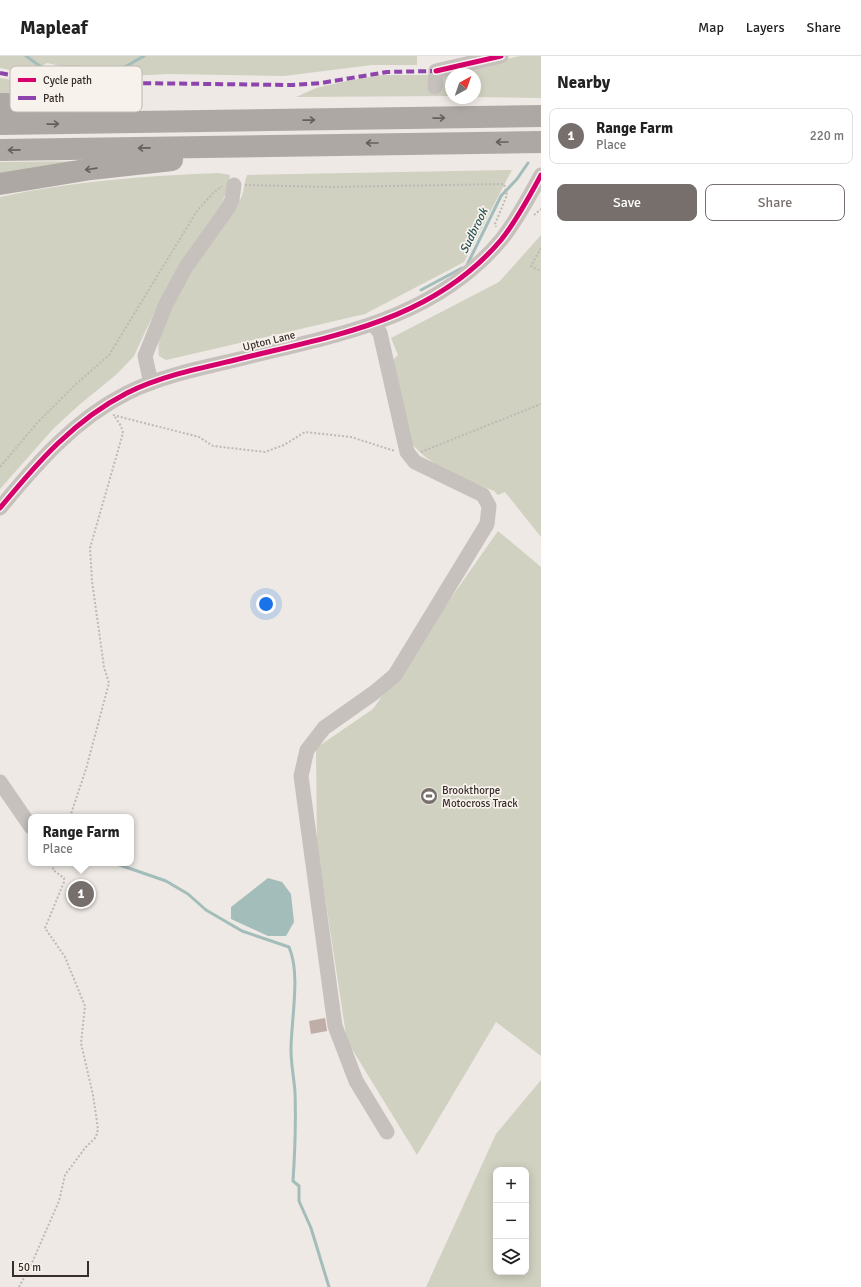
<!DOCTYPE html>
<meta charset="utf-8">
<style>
body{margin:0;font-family:Signika,sans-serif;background:#f6f6f6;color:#222}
.controls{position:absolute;right:12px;bottom:12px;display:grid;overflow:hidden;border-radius:8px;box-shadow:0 2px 10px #0003}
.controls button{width:36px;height:36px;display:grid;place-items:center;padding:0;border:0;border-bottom:1px solid #e0e0e0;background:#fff;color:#222;font:20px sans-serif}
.compass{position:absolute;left:445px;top:12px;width:36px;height:36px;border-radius:50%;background:#fff;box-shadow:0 2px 10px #0003;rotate:40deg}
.scale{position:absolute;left:12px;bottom:10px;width:77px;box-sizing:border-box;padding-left:4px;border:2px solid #372e2b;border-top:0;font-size:11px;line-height:14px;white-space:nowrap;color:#372e2b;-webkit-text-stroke:3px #f8f2ed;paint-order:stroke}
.you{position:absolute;left:266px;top:548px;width:14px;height:14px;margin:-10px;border:3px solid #fff;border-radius:50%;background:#1a73e8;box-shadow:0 0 0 6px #1a73e833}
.badge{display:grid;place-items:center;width:26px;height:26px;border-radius:50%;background:#776f6c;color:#fff;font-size:13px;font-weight:700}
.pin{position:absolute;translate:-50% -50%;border:2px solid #fff;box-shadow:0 1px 4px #0006}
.popup{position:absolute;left:28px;top:758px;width:106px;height:52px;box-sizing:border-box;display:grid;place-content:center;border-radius:8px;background:#fff;filter:drop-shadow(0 1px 3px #0005);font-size:13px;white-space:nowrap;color:#767676}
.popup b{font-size:15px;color:#222}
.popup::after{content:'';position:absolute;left:50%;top:100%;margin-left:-8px;border:8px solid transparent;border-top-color:#fff}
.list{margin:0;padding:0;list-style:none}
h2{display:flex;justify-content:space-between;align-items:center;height:52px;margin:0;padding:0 16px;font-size:17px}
h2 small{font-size:13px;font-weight:400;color:#767676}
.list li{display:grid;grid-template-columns:26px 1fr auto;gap:12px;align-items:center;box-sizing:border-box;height:56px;margin:0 8px 8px;padding:0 8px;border:1px solid #e0e0e0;border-radius:8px}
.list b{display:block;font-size:15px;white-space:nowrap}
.list p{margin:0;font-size:13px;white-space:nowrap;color:#767676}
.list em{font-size:13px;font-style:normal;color:#767676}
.actions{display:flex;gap:8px;padding:12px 16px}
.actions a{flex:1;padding:9px 0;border:1px solid #776f6c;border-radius:8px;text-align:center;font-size:14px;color:#776f6c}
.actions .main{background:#776f6c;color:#fff}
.icon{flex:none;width:22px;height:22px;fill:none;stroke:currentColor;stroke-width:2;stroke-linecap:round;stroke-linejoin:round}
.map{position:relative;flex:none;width:541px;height:1231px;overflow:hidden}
header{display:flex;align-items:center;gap:24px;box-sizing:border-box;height:56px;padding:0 20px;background:#fff;border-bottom:1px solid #e0e0e0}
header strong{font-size:19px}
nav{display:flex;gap:22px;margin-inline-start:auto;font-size:14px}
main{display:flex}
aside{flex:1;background:#fff}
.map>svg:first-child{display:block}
.green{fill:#d0d1c0;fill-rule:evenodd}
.water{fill:#a3bdbb}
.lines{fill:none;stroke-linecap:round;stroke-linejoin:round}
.stream{stroke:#a3bdbb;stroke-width:3}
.building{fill:#bfada8}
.path{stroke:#bfb9b6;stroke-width:2;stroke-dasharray:2 2;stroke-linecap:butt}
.minor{stroke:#c7c1bd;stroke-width:15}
.highway{stroke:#ada8a3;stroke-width:22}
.quiet{stroke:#8e44ad;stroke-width:4;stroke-dasharray:8 4;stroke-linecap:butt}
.cycleway-casing{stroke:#f8f2ed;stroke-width:8}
.cycleway{stroke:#d6006c;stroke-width:5}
.oneway{stroke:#665f5b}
.labels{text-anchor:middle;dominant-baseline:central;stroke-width:3.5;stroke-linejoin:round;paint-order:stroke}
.street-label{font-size:11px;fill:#372e2b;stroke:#f8f2ed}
.poi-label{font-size:11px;fill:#372e2b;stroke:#f8f2ed;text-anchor:start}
.water-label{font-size:12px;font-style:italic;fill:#265453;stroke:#f8f2ed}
.key{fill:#f8f2ed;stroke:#beb7b3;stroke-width:1}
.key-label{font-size:11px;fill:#372e2b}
</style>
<header>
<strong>Mapleaf</strong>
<nav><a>Map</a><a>Layers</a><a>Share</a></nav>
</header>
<main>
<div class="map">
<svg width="541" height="1231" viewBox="0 0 541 1231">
<rect width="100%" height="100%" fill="#eee9e4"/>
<!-- green -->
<g class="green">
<polygon points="0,0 417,0 417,9 372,9 284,20 168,18 127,20 97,18 47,7 30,18 0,12"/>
<polygon points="520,0 541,0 541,42 475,41 475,18 451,18 451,40 296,41 316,32 351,24 383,19 439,19"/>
<polygon points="0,22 37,28 36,40 0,39"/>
<polygon points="94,105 0,124 0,106"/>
<path d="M512,114L464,206L365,258L166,304L159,300C152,258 220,179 241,142C244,136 244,126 247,119Z"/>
<path d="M218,117L230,119L228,131L219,155L164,238L145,276L134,300L117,318L79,349L53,373L0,433V141C72,125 144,120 218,117Z"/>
<path d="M541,179V481L505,436L498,439L494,435C467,423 427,410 410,385L391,306L398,299L391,282L499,226Z"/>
<polygon points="498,475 541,511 541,1000 496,966 417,1099 347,985 317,788 316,692 373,653"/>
<path d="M541,1024V1231H426L496,1078ZM496,1114H526V1216H496Z"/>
</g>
<!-- water -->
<polygon class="water" points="268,822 282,826 291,838 294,866 286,880 268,880 231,863 231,851"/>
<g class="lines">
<!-- stream -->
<g class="stream">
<polyline points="26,0 51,18"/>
<polyline points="43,12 57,16 71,11 106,16 116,16 144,0"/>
<polyline points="467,209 501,140 517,123 528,107"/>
<polyline points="421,234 462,212"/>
<path d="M114,807L166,825L188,838L206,854L242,875L289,891C301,918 291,964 291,994C291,1008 294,1022 295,1036C296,1066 295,1095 293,1125L299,1130V1145L311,1172L329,1231"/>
</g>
</g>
<!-- building -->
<polygon class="building" points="325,962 327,975 311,978 309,965"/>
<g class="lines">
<!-- path -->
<g class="path">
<polyline points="245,129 331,131 504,128 507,139 495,168 496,171"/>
<polyline points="534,159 541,153"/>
<polyline points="541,192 531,210 541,215"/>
<polyline points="113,359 199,381 213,390 265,396 284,389 305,376 351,381 395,395"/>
<polyline points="421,396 541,348"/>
<polyline points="0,411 38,366 75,329 109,299 197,155 213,137 222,130"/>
<polyline points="70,761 86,713 109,627 104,611 92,525 90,492 123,377 121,370 115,361"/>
<polyline points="19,1231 31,1209 59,1145 65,1119 85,1092 96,1081 98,1073 93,1039 81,987 85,950 65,901 45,872 64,826 64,822 53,814 54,807"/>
</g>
<!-- minor -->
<g class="minor">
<polyline points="435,31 436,15 501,0"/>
<polyline points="374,269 380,277 407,396 415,406 483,439 489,450 487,468 395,619 375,636 324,672 307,694 301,720 335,970 356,1025 387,1076"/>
<polyline points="151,327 145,300 166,248 186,211 228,152 232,144 234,129"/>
<path d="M0,452C37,407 74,364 127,337C159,321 196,313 231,305C329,280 431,267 501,184C517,164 529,141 541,119"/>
<polyline points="0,726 31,771"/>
</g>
<!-- highway -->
<g class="highway">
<polyline points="0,48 127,52"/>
<polyline points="0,68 541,60"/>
<path d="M0,94C180,93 361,87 541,86"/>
<polyline points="0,128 91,113 172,104"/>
</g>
<!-- quiet -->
<polyline class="quiet" points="0,17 49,26 293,29 321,27 387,16 436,15"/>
<!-- cycleway casing -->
<g class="cycleway-casing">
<g id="cycleway">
<polyline points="436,15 501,0"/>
<path d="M0,452C37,407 74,364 127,337C159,321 196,313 231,305C329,280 431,267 501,184C517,164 529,141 541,119"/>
</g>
</g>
<!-- cycleway -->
<use href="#cycleway" class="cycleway"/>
</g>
<!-- one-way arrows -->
<defs><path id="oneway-shaft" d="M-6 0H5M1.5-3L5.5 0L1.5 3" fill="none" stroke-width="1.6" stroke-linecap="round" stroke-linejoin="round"/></defs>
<g class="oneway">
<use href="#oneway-shaft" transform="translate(439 62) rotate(-1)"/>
<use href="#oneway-shaft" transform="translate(309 64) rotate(-1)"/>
<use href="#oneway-shaft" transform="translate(53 68) rotate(-1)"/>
<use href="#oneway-shaft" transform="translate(502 86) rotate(180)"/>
<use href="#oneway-shaft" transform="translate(372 87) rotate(180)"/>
<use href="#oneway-shaft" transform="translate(144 92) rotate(179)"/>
<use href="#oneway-shaft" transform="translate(14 94) rotate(179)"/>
<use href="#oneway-shaft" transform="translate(91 113) rotate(172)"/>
</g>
<!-- icons -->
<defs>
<g id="stadium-disc" transform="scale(0.9)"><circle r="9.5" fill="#776f6c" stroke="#f8f2ed"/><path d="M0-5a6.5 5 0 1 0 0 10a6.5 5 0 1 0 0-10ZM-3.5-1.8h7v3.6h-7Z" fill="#fff"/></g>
</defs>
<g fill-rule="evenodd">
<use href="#stadium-disc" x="429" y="740"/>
</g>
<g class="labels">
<!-- street labels -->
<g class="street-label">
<text transform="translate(269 285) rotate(-14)">Upton Lane</text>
</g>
<!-- poi labels -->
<g class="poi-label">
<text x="442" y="734">Brookthorpe<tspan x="442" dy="13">Motocross Track</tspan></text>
</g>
<!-- water labels -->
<g class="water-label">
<text transform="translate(474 175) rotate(-64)">Sudbrook</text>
</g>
</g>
<!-- legend -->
<rect x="10" y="10" width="132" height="46" rx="6" class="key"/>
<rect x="18" y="22" width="18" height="4" fill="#d6006c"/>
<rect x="18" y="40" width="18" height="4" fill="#8e44ad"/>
<g class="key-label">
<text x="43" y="28">Cycle path</text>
<text x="43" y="46">Path</text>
</g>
</svg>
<div class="controls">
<button>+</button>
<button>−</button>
<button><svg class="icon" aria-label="layers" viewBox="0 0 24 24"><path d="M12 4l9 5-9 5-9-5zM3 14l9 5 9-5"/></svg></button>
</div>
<svg class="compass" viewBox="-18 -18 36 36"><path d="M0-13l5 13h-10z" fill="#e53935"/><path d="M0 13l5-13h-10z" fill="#767676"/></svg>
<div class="scale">50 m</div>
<div class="you"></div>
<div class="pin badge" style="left:81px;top:838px">1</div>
<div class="popup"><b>Range Farm</b>Place</div>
</div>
<aside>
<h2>Nearby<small></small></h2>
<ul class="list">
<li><span class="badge">1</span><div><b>Range Farm</b><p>Place</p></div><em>220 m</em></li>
</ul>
<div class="actions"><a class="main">Save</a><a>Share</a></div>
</aside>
</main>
